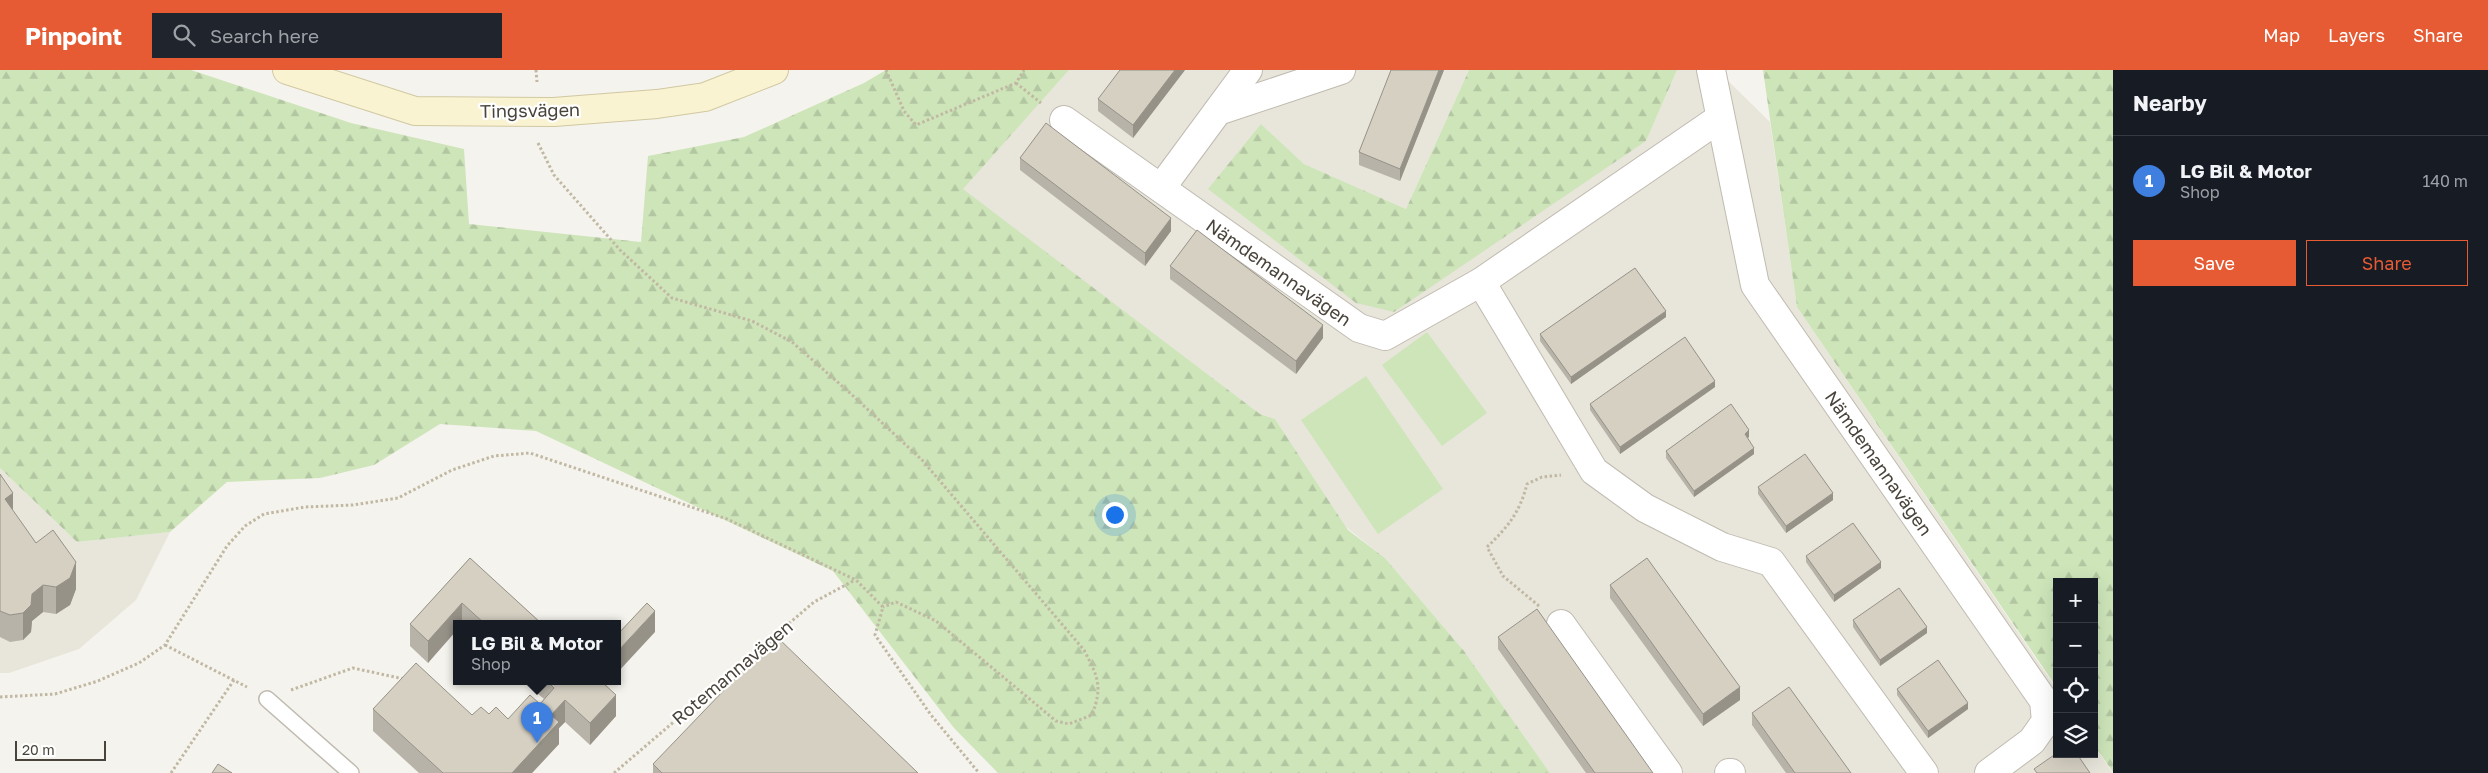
<!DOCTYPE html>
<meta charset="utf-8">
<style>
body{margin:0;font-family:"Golos Text",sans-serif;background:#20242c;color:#f1f3f6}
.controls{position:absolute;right:15px;bottom:15px;display:grid;overflow:hidden;border-radius:0px;box-shadow:0 5px 20px #0002}
.controls button{width:45px;height:45px;display:grid;place-items:center;padding:0;border:0;border-bottom:1px solid #363941;background:#171b24;color:#f1f3f6;font:25px sans-serif}
.scale{position:absolute;left:15px;bottom:12px;width:91px;box-sizing:border-box;padding-left:5px;border:2px solid #49443b;border-top:0;font-size:14px;line-height:18px;white-space:nowrap;color:#49443b;-webkit-text-stroke:4px #fff;paint-order:stroke}
.you{position:absolute;left:1114px;top:444px;width:18px;height:18px;margin:-12px;border:4px solid #fff;border-radius:50%;background:#1a73e8;box-shadow:0 0 0 8px #1a73e833}
.badge{display:grid;place-items:center;width:32px;height:32px;border-radius:50%;background:#e65b33;color:#fff;font-size:16px;font-weight:700}
.pin{position:absolute;translate:-50% -41px;filter:drop-shadow(0 1px 2px #0008)}
.pin::after{content:'';position:absolute;top:26px;width:18px;height:15px;background:inherit;clip-path:polygon(0 0,100% 0,50% 100%)}
.popup{position:absolute;left:453px;top:550px;width:168px;height:65px;box-sizing:border-box;display:grid;place-content:center;border-radius:0px;background:#171b24;filter:drop-shadow(0 1px 4px #0005);font-size:16px;white-space:nowrap;color:#9ea1a6}
.popup b{font-size:19px;color:#f1f3f6}
.popup::after{content:'';position:absolute;left:50%;top:100%;margin-left:-10px;border:10px solid transparent;border-top-color:#171b24}
.list{margin:0;padding:0;list-style:none}
h2{display:flex;justify-content:space-between;align-items:center;height:65px;margin:0;padding:0 20px;font-size:21px}
h2 small{font-size:16px;font-weight:400;color:#9ea1a6}
.list li{display:grid;grid-template-columns:32px 1fr auto;gap:15px;align-items:center;box-sizing:border-box;height:90px;padding:0 20px;border-top:1px solid #363941}
.list b{display:block;font-size:19px;white-space:nowrap}
.list p{margin:0;font-size:16px;white-space:nowrap;color:#9ea1a6}
.list em{font-size:16px;font-style:normal;color:#9ea1a6}
.actions{display:flex;gap:10px;padding:15px 20px}
.actions a{flex:1;padding:11px 0;border:1px solid #e65b33;border-radius:0px;text-align:center;font-size:18px;color:#e65b33}
.actions .main{background:#e65b33;color:#fff}
.icon{flex:none;width:28px;height:28px;fill:none;stroke:currentColor;stroke-width:2;stroke-linecap:round;stroke-linejoin:round}
.map{position:relative;flex:none;width:2113px;height:703px;overflow:hidden}
header{display:flex;align-items:center;gap:30px;box-sizing:border-box;height:70px;padding:0 25px;background:#e65b33;color:#fff}
header strong{font-size:24px}
nav{display:flex;gap:28px;margin-inline-start:auto;font-size:18px}
.search{width:350px;height:45px;background:#20242c;display:flex;align-items:center;gap:12px;box-sizing:border-box;padding:0 18px;border-radius:0px;color:#9ea1a6;font-size:19px}
main{display:flex}
aside{flex:1;background:#171b24}
.map>svg:first-child{display:block}
.residential{fill:#e8e5db}
.forest{fill:url(#forest-firs)}
.park{fill:#cee5ba}
.lines{fill:none;stroke-linecap:round;stroke-linejoin:round}
.lane-casing{stroke:#c0bbb0;stroke-width:18}
.street-casing{stroke:#c0bbb0;stroke-width:30}
.secondary-casing{stroke:#d0c8a1;stroke-width:30}
.path{stroke:#c0b8a2;stroke-width:3;stroke-dasharray:2.5 2.5;stroke-linecap:butt}
.lane{stroke:#fff;stroke-width:15}
.street{stroke:#fff;stroke-width:28}
.secondary{stroke:#faf3d2;stroke-width:28}
.wall{fill:#b8b3a8}
.shaded-wall{fill:#969288}
.building{fill:#d6d0c3;stroke:#969288}
.labels{text-anchor:middle;dominant-baseline:central;stroke-width:4.5;stroke-linejoin:round;paint-order:stroke}
.street-label{font-size:18px;fill:#49443b;stroke:#fff}
</style>
<header>
<strong>Pinpoint</strong>
<div class="search"><svg class="icon" aria-label="search" viewBox="0 0 24 24"><circle cx="10" cy="10" r="6"/><path d="M15 15l6 6"/></svg>Search here</div>
<nav><a>Map</a><a>Layers</a><a>Share</a></nav>
</header>
<main>
<div class="map">
<svg width="2113" height="703" viewBox="0 0 2113 703">
<defs>
<pattern id="forest-firs" width="22" height="20" patternUnits="userSpaceOnUse" patternTransform="scale(1.25)"><rect width="22" height="20" fill="#cee5ba"/><path d="M5 1l3.5 6h-7zM16 11l3.5 6h-7z" fill="#b2c6a1"/></pattern>
</defs>
<rect width="100%" height="100%" fill="#f5f3ed"/>
<!-- residential -->
<g class="residential">
<polygon points="1069,0 1469,0 1406,139 1304,94 1261,54 1356,233 1646,71 1677,0 1717,0 1770,52 1797,237 2057,620 2057,684 2094,684 2094,676 2113,703 1550,703 1464,581 1385,488 1346,457 1275,349 1260,344 962,119"/>
<polygon points="0,398 77,472 170,462 136,530 79,579 9,603 0,603"/>
</g>
<!-- forest -->
<g class="forest">
<polygon points="0,0 191,0 351,53 464,79 469,154 641,172 648,86 744,67 864,13 886,0 1069,0 963,119 1260,344 1275,349 1348,460 1385,488 1464,581 1550,703 998,703 954,658 833,501 536,361 440,354 374,395 320,408 227,412 170,462 77,472 0,398"/>
<polygon points="1469,0 1677,0 1646,71 1394,242 1356,233 1208,119 1261,54 1304,94 1406,139"/>
<polygon points="1763,0 2113,0 2113,702 2094,675 2094,512 2057,512 2057,618 1797,237"/>
</g>
<!-- park -->
<g class="park">
<polygon points="1427,262 1487,343 1442,376 1382,295"/>
<polygon points="1366,306 1443,419 1378,464 1301,350"/>
</g>
<g class="lines">
<!-- lane casing -->
<g class="lane-casing">
<polyline id="lane" points="267,629 351,703"/>
</g>
<!-- street casing -->
<g class="street-casing">
<g id="street">
<polyline points="1711,0 1755,215 2044,631 2046,651 2032,671 1989,703"/>
<polyline points="1218,41 1341,0"/>
<polyline points="1064,50 1359,258 1385,266 1481,212 1720,48"/>
<polyline points="1161,118 1248,0"/>
<polyline points="1481,212 1594,401 1645,438 1722,477 1771,492 1924,703"/>
<polyline points="1561,554 1668,703"/>
<polyline points="1729,703 1731,703"/>
</g>
</g>
<!-- secondary casing -->
<g class="secondary-casing">
<polyline id="secondary" points="287,0 415,41 554,42 657,34 705,27 774,0"/>
</g>
<!-- path -->
<g class="path">
<polyline points="536,0 537,12"/>
<polyline points="886,0 904,41 916,55 1016,13 1024,0"/>
<polyline points="1016,13 1041,33"/>
<path d="M538,73L554,105L620,180L672,228L752,251L792,272L850,323L922,390L1084,580C1098,607 1103,616 1092,645L1069,654L1056,651L936,551L896,532L883,537"/>
<path d="M1539,536L1503,506L1487,477C1508,457 1520,442 1527,414L1542,407L1561,405"/>
<polyline points="165,575 247,617"/>
<polyline points="291,620 353,598 404,609"/>
<polyline points="0,627 55,624 98,611 139,593 165,575 227,476 245,456 264,444 305,437 353,435 398,428 452,400 494,386 530,383 727,449 856,510 883,537 875,565 931,645 979,703"/>
<polyline points="171,703 234,610"/>
<polyline points="614,703 814,532 855,510"/>
</g>
<!-- lane -->
<use href="#lane" class="lane"/>
<!-- street -->
<use href="#street" class="street"/>
<!-- secondary -->
<use href="#secondary" class="secondary"/>
</g>
<!-- wall -->
<g class="wall">
<polygon points="1185,0 1133,68 1098,41 1098,29"/>
<polygon points="1444,0 1400,111 1359,95 1359,82"/>
<polygon points="1020,88 1171,161 1145,196 1020,100"/>
<polygon points="1170,196 1323,268 1296,304 1170,209"/>
<polygon points="1666,247 1571,314 1540,271 1540,264"/>
<polygon points="1715,317 1620,384 1590,340 1590,334"/>
<polygon points="1749,367 1747,368 1754,384 1694,427 1666,388 1666,381"/>
<polygon points="0,404 13,442 36,473 76,519 70,535 56,544 43,542 32,551 31,562 23,570 10,572 0,567"/>
<polygon points="1758,417 1833,430 1786,463 1758,424"/>
<polygon points="1806,486 1881,498 1834,532 1806,492"/>
<polygon points="470,488 542,554 457,554 428,593 410,576 410,554"/>
<polygon points="1610,515 1740,630 1703,656 1610,528"/>
<polygon points="1853,550 1927,563 1880,596 1853,557"/>
<polygon points="1498,567 1653,703 1586,703 1498,579"/>
<polygon points="524,612 609,612 606,615 616,646 590,675 565,652 559,658 559,674 532,703 419,703 373,661 373,639 472,645 489,644 508,649 540,634 544,629"/>
<polygon points="1897,619 1968,639 1928,668 1897,625"/>
<polygon points="1752,643 1851,703 1786,703 1752,655"/>
<polygon points="653,694 918,703 653,703"/>
</g>
<!-- shaded-wall -->
<g class="shaded-wall">
<polygon points="1175,0 1185,0 1133,68 1133,55"/>
<polygon points="1439,0 1444,0 1400,111 1400,99"/>
<polygon points="1171,148 1171,161 1145,196 1145,183"/>
<polygon points="1666,241 1666,247 1571,314 1571,307"/>
<polygon points="1323,255 1323,268 1296,304 1296,291"/>
<polygon points="1715,311 1715,317 1620,384 1620,377"/>
<polygon points="1749,360 1749,367 1745,370 1745,364"/>
<polygon points="1754,378 1754,384 1694,427 1694,421"/>
<polygon points="13,423 13,450 5,429"/>
<polygon points="1833,423 1833,430 1786,463 1786,456"/>
<polygon points="76,492 76,519 70,535 56,544 56,517"/>
<polygon points="1881,492 1881,498 1834,532 1834,525"/>
<polygon points="43,515 43,542 32,551 31,562 23,570 23,543 32,524"/>
<polygon points="462,533 462,554 457,554 457,560 428,593 428,571"/>
<polygon points="655,541 655,562 617,603 617,582"/>
<polygon points="1927,557 1927,563 1880,596 1880,590"/>
<polygon points="595,612 609,612 595,627"/>
<polygon points="1740,617 1740,630 1703,656 1703,644"/>
<polygon points="616,625 616,646 590,675 590,653"/>
<polygon points="565,630 565,652 559,658 559,674 532,703 512,703 551,645"/>
<polygon points="1968,633 1968,639 1928,668 1928,661"/>
</g>
<!-- building -->
<g class="building">
<polygon points="1120,0 1175,0 1133,55 1098,29"/>
<polygon points="1391,0 1439,0 1400,99 1359,82"/>
<polygon points="1046,53 1171,148 1145,183 1020,88"/>
<polygon points="1197,160 1323,255 1296,291 1170,196"/>
<polygon points="1635,198 1666,241 1571,307 1540,264"/>
<polygon points="1685,267 1715,311 1620,377 1590,334"/>
<polygon points="1731,334 1749,360 1745,364 1754,378 1694,421 1666,381"/>
<polygon points="1805,384 1833,423 1786,456 1758,417"/>
<polygon points="0,404 13,423 5,429 36,473 53,460 76,492 70,508 56,517 43,515 32,524 31,535 23,543 10,545 0,541"/>
<polygon points="1853,453 1881,492 1834,525 1806,486"/>
<polygon points="470,488 542,554 485,554 462,533 428,571 410,554"/>
<polygon points="1647,488 1740,617 1703,644 1610,515"/>
<polygon points="1899,518 1927,557 1880,590 1853,550"/>
<polygon points="647,533 655,541 617,582 617,565"/>
<polygon points="1537,539 1653,703 1595,703 1498,567"/>
<polygon points="776,566 918,703 662,703 653,694"/>
<polygon points="1938,590 1968,633 1928,661 1897,619"/>
<polygon points="416,593 472,645 481,637 489,644 496,637 508,649 530,625 540,634 554,618 548,612 602,612 616,625 590,653 565,630 551,645 559,652 512,703 443,703 373,639"/>
<polygon points="1789,617 1851,703 1795,703 1752,643"/>
<polygon points="2057,683 2057,684 2077,684 2090,703 2037,703 2034,699"/>
<polygon points="218,694 232,703 212,703"/>
</g>
<g class="labels">
<!-- street labels -->
<g class="street-label">
<text transform="translate(530 40) rotate(-1)">Tingsvägen</text>
<text transform="translate(1279 202) rotate(35)">Nämdemannavägen</text>
<text transform="translate(1879 393) rotate(55)">Nämdemannavägen</text>
<text transform="translate(732 602) rotate(-40)">Rotemannavägen</text>
</g>
</g>
</svg>
<div class="controls">
<button>+</button>
<button>−</button>
<button><svg class="icon" aria-label="locate" viewBox="0 0 24 24"><circle cx="12" cy="12" r="6"/><path d="M12 2v4M12 18v4M2 12h4M18 12h4"/></svg></button>
<button><svg class="icon" aria-label="layers" viewBox="0 0 24 24"><path d="M12 4l9 5-9 5-9-5zM3 14l9 5 9-5"/></svg></button>
</div>
<div class="scale">20 m</div>
<div class="you"></div>
<div class="pin badge" style="left:537px;top:673px;background:#3f7fe0">1</div>
<div class="popup"><b>LG Bil &amp; Motor</b>Shop</div>
</div>
<aside>
<h2>Nearby<small></small></h2>
<ul class="list">
<li><span class="badge" style="background:#3f7fe0">1</span><div><b>LG Bil &amp; Motor</b><p>Shop</p></div><em>140 m</em></li>
</ul>
<div class="actions"><a class="main">Save</a><a>Share</a></div>
</aside>
</main>
